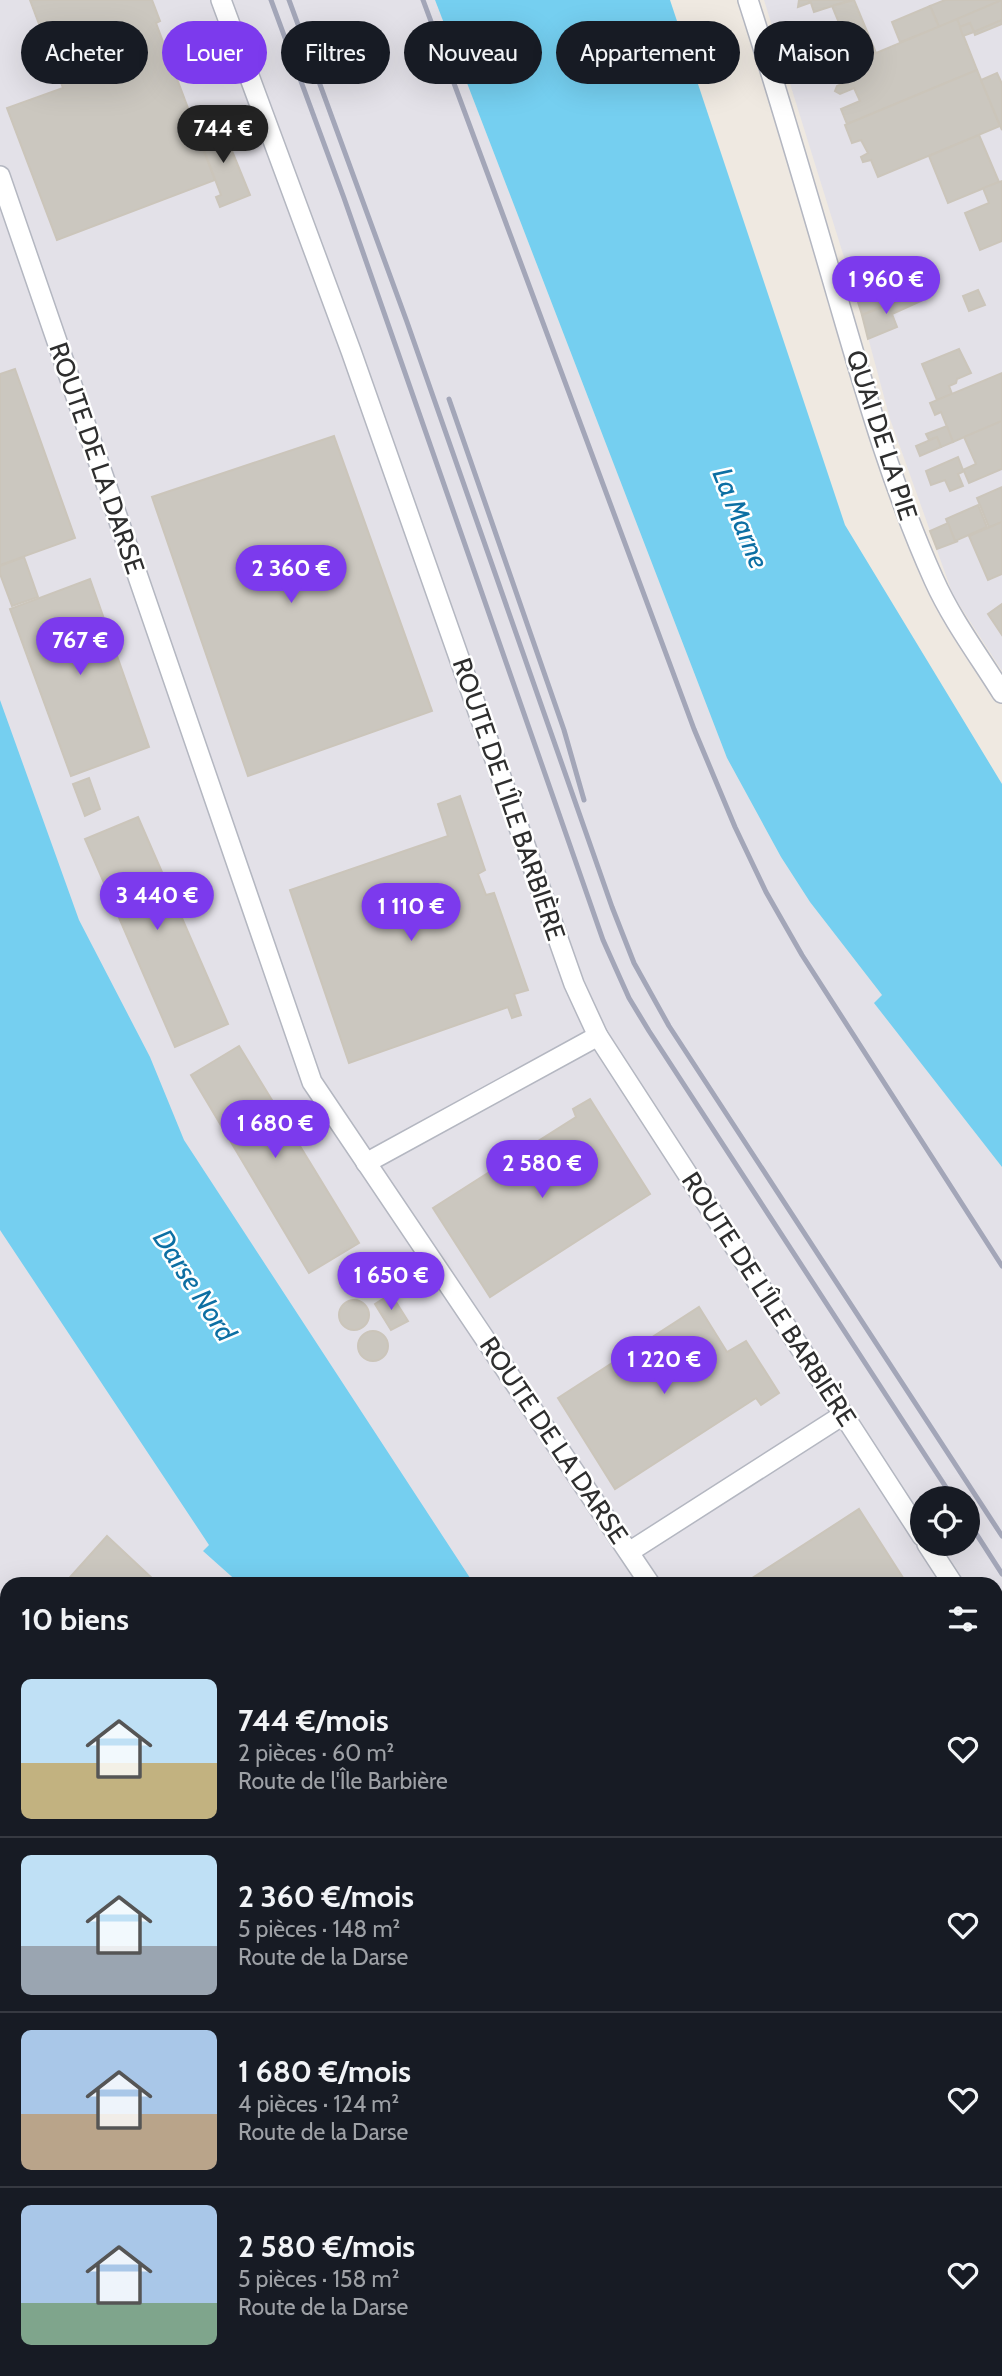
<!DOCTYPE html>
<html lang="fr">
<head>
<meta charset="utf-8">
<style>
  body { margin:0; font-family:Cabin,sans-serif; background:#20242c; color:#f1f3f6; height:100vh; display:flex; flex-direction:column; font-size:26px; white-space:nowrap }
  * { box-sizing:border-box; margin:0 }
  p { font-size:23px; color:#9ea1a6 }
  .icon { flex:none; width:38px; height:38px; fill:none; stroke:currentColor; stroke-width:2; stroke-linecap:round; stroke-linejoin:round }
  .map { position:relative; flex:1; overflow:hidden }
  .panel { position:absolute; left:0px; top:1577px; width:1003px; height:800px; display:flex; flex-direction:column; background:#171b24; border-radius:21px 21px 0 0; box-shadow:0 7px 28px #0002 }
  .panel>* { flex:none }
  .guide { position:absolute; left:21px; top:21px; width:961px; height:63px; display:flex; gap:14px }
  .controls { position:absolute; left:910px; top:1486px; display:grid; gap:14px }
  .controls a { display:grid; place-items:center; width:70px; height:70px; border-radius:50%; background:#171b24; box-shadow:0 7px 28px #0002; font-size:35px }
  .price { position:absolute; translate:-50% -60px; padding:0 16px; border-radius:24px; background:#7c3aed; color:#fff; font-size:23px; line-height:46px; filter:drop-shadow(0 2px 4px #0008) }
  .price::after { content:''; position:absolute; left:50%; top:42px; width:21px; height:16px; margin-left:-10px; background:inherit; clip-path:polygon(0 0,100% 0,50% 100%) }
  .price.selected { background:#222; color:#fff }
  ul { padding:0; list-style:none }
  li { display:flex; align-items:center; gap:21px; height:175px; padding:0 21px }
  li+li { border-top:2px solid #363941 }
  li span { display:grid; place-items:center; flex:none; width:196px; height:140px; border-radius:10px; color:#555 }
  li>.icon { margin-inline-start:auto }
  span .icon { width:84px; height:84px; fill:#fffc; stroke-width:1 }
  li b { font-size:30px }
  h2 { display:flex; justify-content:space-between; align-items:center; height:84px; padding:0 21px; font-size:30px }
  .chip { padding:0 24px; border-radius:32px; background:#171b24; box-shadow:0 7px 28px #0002; font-size:24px; line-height:63px }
  .chip.selected { background:#7c3aed; color:#fff }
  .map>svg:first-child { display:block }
  .industrial { fill:#e3e1e8; fill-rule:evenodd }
  .water { fill:#75cff0 }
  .building { fill:#cbc7bf; stroke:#cbc5ba; stroke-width:2 }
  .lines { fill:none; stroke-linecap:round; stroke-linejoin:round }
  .minor-casing { stroke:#b4b7c1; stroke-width:22 }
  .minor { stroke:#fff; stroke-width:19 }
  .rail { stroke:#a3a6b8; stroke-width:5 }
  .labels { text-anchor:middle; stroke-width:5; stroke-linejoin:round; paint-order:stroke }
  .street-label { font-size:26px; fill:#2e2e2e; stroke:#fff }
  .water-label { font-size:28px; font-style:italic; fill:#0d6fa3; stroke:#fff }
</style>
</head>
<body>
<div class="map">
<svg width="1002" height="2376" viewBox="0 0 1002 2376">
  <rect width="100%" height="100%" fill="#efe9e1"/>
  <g class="industrial">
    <path d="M0,0h435l292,758 54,99 29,45 72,93 -7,8 127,164v1209h-1002zM922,1498h46v46h-46zM7,1584h989v786h-989z"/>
    <path d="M764,0h238v671l-49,-76 -63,-176 -28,-104z"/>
  </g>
  <g class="water">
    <path d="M435,0h235l175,525 157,259v383l-128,-164 8,-8 -72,-93 -29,-45 -54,-99z"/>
    <path d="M0,700l79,220 71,137 34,83 290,444h-234l-37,-33 6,-6 -209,-315z"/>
    <path d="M749,2370h239l4,6h-239z"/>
  </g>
  <g class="building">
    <path d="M30,0h122l8,21 -4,2 59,157 -158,60 -50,-132 56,-20z"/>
    <path d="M799,0h10v3l-11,4z"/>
    <path d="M810,0h41l-37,12z"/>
    <path d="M854,0l22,53 -21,9 -23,-56z"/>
    <path d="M945,0h57l-63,27 -9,-21z"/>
    <path d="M1002,0v20l-28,12 -4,-9 -10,4 -3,-8z"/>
    <path d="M930,6l9,21 -39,15 -8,-20z"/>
    <path d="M957,19l20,51 -130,54 -6,-15 19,-8 -6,-13 -14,6 -5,-3 2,-5 14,-6 -6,-14z"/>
    <path d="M1002,20v4l-27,11 -1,-3z"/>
    <path d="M970,23l4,9 -11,4 -3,-9z"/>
    <path d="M977,70l23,56 -122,51 -7,-17 -8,2 -2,-5 7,-4 -7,-13 -9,3 -7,-18z"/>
    <path d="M997,73l5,11v46l-21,-50z"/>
    <path d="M221,124l29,71 -30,12 -4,-10 5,-2 -24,-63z"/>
    <path d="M979,135l20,47 -51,21 -19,-47z"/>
    <path d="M1002,181v60l-22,9 -15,-37 24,-10 -6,-15z"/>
    <path d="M893,278l3,8 18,-8 5,13 -57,24 -4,-13 21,-9 -3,-8z"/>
    <path d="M978,290l7,15 -16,6 -6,-15z"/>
    <path d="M918,293l3,8 -29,13 5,13 -29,12 -6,-24z"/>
    <path d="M959,349l12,24 -14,6 -1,4 -7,3 3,8 -15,6 -15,-36z"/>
    <path d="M15,369l60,169 -75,27v-191z"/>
    <path d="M1002,373v48l-49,21 -12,-30 -6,3 -5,-12z"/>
    <path d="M1002,421v48l-33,14 -5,-12 -6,3 5,12 -13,5 -5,-11 -14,5 -5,-14 32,-14 5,13 13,-6 -12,-27z"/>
    <path d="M947,426l6,16 -12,5 -4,-10 -8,3 -3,-6z"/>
    <path d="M334,436l98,275 -184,65 -96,-279z"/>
    <path d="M937,437l4,10 -21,9 -4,-10z"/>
    <path d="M1002,487v35l-13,5 -12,-29z"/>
    <path d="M978,505l9,22 -32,14 -9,-22z"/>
    <path d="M1002,522v52l-14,6 -19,-44z"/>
    <path d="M948,523l7,18h3l-21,8 -7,-18z"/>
    <path d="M24,557l14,40 -26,9 -12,-32v-8z"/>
    <path d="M90,579l59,168 -78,29 -61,-167z"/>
    <path d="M1002,604v31l-14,-21z"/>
    <path d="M89,778l11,31 -15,7 -12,-32z"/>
    <path d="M460,796l25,74 -7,4 8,21 8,-2 34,97 -14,4 7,21 -9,3 -4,-11 -159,56 -59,-173 158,-54 -10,-32z"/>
    <path d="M138,817l90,207 -53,23 -90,-208z"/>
    <path d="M239,1046l120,197 -50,30 -118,-198z"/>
    <path d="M590,1099l60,95 -160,103 -57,-89 143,-91 -3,-8z"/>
    <path d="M391,1294l17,27 -17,9 -16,-26z"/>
    <circle cx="354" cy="1315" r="15"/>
    <path d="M699,1307l28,45 19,-11 33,52 -18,12 -5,-7 -141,91 -57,-91z"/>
    <circle cx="373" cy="1346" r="15"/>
    <path d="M859,1509l48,75h-164z"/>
    <path d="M107,1536l48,45 -3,3h-88z"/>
    <path d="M7,1647v100l-7,8v-100z"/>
    <path d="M997,1741l5,8v123l-6,4z"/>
    <path d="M7,1794v142l-7,-7v-127z"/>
    <path d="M1002,2012v62l-6,-9v-49z"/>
    <path d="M214,2370h66l4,6h-76l-2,-2z"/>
    <path d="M325,2370h123l-10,6h-108z"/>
    <path d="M647,2370h89l4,6h-103z"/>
  </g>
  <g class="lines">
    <defs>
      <g id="minor">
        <path d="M221,0l130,351 223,633 24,52 324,500"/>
        <path d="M748,0c32,99 61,199 90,299 28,96 55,190 96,281 18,40 45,76 68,113"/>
        <path d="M0,176l312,906 338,502"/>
        <path d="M366,1163l232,-127"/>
        <path d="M927,1544l26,40"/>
        <path d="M629,1552l214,-137"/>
        <path d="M996,1651l6,10"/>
        <path d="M996,1956l6,-4"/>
        <path d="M0,2088l7,15"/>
        <path d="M996,2114l6,9"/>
        <path d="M136,2370l2,6"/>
      </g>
    </defs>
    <use href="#minor" class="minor-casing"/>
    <use href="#minor" class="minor"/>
    <g class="rail">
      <path d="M271,0l73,198 259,742 26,58 20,33 304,467"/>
      <path d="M289,0l118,322 205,585 22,56 35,63 333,510"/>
      <path d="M423,0l271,729 41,98 31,65 36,63 200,311"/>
      <path d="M449,399l115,331 20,70"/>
      <path d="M968,1521l34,53"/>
      <path d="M2,2160l5,11"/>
      <path d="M0,2246l7,8"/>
      <path d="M96,2370l4,6"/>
    </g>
  </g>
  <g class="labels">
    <g class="street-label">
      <text transform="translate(882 435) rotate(72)" y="9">QUAI DE LA PIE</text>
      <text transform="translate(97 458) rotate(71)" y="9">ROUTE DE LA DARSE</text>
      <text transform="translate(509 799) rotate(71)" y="9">ROUTE DE L'ÎLE BARBIÈRE</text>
      <text transform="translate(769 1299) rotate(57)" y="9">ROUTE DE L'ÎLE BARBIÈRE</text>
      <text transform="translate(554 1440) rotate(56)" y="9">ROUTE DE LA DARSE</text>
    </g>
    <g class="water-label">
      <text transform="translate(741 518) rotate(68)" y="10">La Marne</text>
      <text transform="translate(195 1285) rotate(57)" y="10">Darse Nord</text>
    </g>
  </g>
</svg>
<div class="controls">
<a><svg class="icon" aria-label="locate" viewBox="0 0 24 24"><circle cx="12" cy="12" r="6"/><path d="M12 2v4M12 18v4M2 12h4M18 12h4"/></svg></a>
</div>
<b class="price selected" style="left:223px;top:165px">744 €</b>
<b class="price" style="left:886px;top:316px">1 960 €</b>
<b class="price" style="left:291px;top:605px">2 360 €</b>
<b class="price" style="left:80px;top:677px">767 €</b>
<b class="price" style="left:157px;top:932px">3 440 €</b>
<b class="price" style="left:411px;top:943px">1 110 €</b>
<b class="price" style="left:275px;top:1160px">1 680 €</b>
<b class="price" style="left:542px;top:1200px">2 580 €</b>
<b class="price" style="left:391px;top:1312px">1 650 €</b>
<b class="price" style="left:664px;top:1396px">1 220 €</b>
<div class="guide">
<a class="chip">Acheter</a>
<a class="chip selected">Louer</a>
<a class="chip">Filtres</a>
<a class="chip">Nouveau</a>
<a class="chip">Appartement</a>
<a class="chip">Maison</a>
</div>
<section class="panel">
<h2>10 biens<svg class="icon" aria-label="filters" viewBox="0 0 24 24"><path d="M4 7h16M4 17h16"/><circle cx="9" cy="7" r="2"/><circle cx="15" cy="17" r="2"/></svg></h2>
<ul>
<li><span style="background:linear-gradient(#bfe0f5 60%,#c2b280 0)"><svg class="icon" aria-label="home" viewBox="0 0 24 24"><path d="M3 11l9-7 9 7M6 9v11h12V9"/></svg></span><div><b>744 €/mois</b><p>2 pièces · 60 m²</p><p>Route de l'Île Barbière</p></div><svg class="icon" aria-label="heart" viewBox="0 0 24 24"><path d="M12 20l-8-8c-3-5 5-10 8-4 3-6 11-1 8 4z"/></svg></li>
<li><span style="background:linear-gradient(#bfe0f5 65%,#9aa5b1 0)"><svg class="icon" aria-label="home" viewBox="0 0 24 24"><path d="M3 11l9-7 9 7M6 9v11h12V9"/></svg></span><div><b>2 360 €/mois</b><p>5 pièces · 148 m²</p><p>Route de la Darse</p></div><svg class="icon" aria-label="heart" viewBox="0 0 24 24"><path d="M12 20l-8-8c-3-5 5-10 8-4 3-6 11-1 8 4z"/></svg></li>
<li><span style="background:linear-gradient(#a9c7e8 60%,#b9a48a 0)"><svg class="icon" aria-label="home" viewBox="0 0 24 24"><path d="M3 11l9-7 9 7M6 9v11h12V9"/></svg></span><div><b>1 680 €/mois</b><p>4 pièces · 124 m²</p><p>Route de la Darse</p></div><svg class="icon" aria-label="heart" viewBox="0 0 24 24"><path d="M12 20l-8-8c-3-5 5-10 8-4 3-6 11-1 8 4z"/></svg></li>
<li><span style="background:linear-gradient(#a9c7e8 70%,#7fa58c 0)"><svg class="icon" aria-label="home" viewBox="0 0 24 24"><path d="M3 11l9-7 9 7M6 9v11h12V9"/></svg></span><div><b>2 580 €/mois</b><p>5 pièces · 158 m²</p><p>Route de la Darse</p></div><svg class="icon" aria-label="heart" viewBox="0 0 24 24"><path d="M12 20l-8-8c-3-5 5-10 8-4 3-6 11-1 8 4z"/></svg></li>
</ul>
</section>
</div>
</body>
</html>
